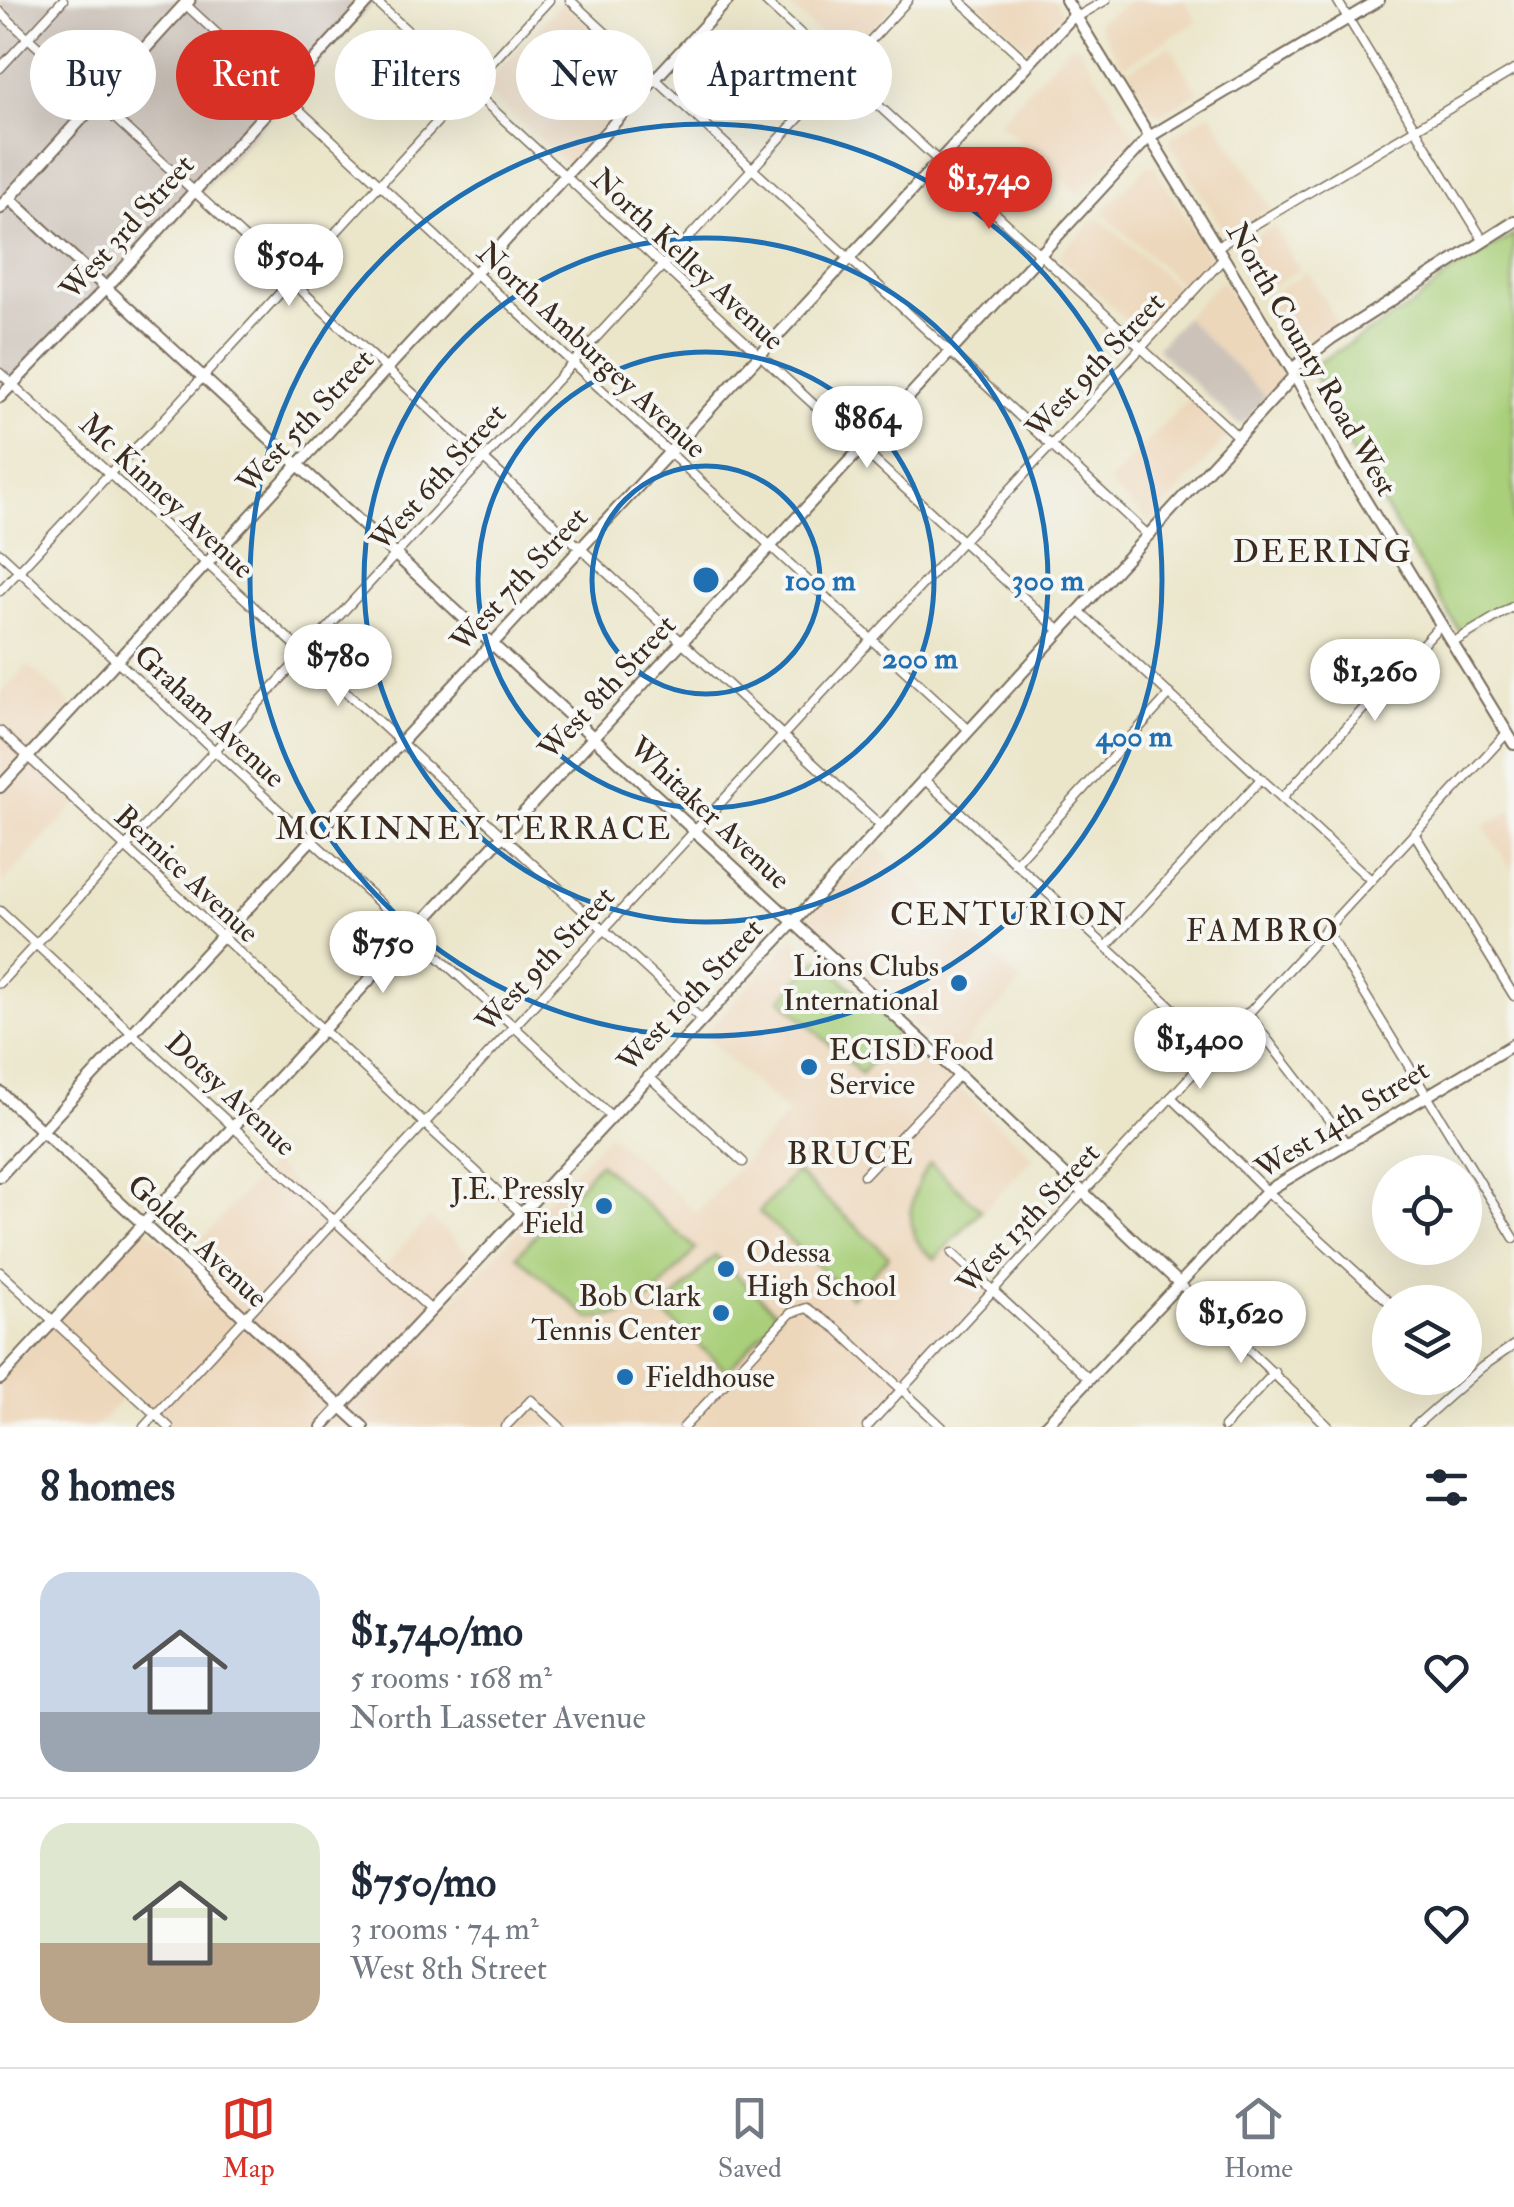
<!DOCTYPE html>
<html lang="en">
<head>
<meta charset="utf-8">
<style>
  body { margin:0; font-family:"IM FELL Double Pica",serif; background:#f2f2f3; color:#1f2937; height:100vh; display:flex; flex-direction:column; font-size:38px; white-space:nowrap }
  * { box-sizing:border-box; margin:0 }
  p { font-size:32px; color:#747a83 }
  .icon { flex:none; width:55px; height:55px; fill:none; stroke:currentColor; stroke-width:2; stroke-linecap:round; stroke-linejoin:round }
  .map { position:relative; height:1427px; overflow:hidden }
  .sheet { display:flex; flex-direction:column; background:#fff; flex:1 }
  .sheet>* { flex:none }
  .top-card { position:absolute; left:30px; top:30px; width:1000px; height:90px; display:flex; gap:20px }
  .tools { position:absolute; left:1372px; top:1155px; display:grid; gap:20px }
  .tools a { display:grid; place-items:center; width:110px; height:110px; border-radius:50%; background:#fff; box-shadow:0 10px 40px #0002; font-size:50px }
  .price { position:absolute; translate:-50% -85px; padding:0 22px; border-radius:35px; background:#fff; color:#222; font-size:32px; line-height:65px; filter:drop-shadow(0 2px 5px #0008) }
  .price::after { content:''; position:absolute; left:50%; top:60px; width:30px; height:22px; margin-left:-15px; background:inherit; clip-path:polygon(0 0,100% 0,50% 100%) }
  .price.active { background:#d93025; color:#fff }
  ul { padding:0; list-style:none }
  li { display:flex; align-items:center; gap:30px; height:250px; padding:0 40px }
  li+li { border-top:2px solid #e0e1e3 }
  li span { display:grid; place-items:center; flex:none; width:280px; height:200px; border-radius:30px; color:#555 }
  li>.icon { margin-inline-start:auto }
  span .icon { width:120px; height:120px; fill:#fffc; stroke-width:1 }
  li b { font-size:42px }
  h2 { display:flex; justify-content:space-between; align-items:center; height:120px; padding:0 40px; font-size:42px }
  .chip { padding:0 35px; border-radius:45px; background:#fff; box-shadow:0 10px 40px #0002; font-size:35px; line-height:90px }
  .chip.active { background:#d93025; color:#fff }
  .tabs { display:flex; justify-content:space-around; align-items:center; height:140px; border-top:2px solid #e0e1e3; background:#fff; font-size:28px; color:#747a83 }
  .tabs a { display:grid; justify-items:center; gap:5px }
  .tabs .active { color:#d93025 }
  .map>svg:first-child { display:block }
  .built { fill:#edd7bb }
  .industrial { fill:#ccc2b9 }
  .green { fill:#a9cf7a; stroke:#727c4c; stroke-width:2.5 }
  .lines { fill:none; stroke-linecap:round; stroke-linejoin:round }
  .street-casing { stroke:#796c5a; stroke-width:11 }
  .secondary-casing { stroke:#796c5a; stroke-width:14 }
  .primary-casing { stroke:#796c5a; stroke-width:15 }
  .street { stroke:#fff; stroke-width:8 }
  .secondary { stroke:#fff; stroke-width:10 }
  .primary { stroke:#fff; stroke-width:11 }
  .ring { fill:none; stroke:#1f6fb2; stroke-width:5 }
  .poi-dot { fill:#1f6fb2; stroke:#f6f6f2; stroke-width:4 }
  .labels { text-anchor:middle; stroke-width:8; stroke-linejoin:round; paint-order:stroke }
  .street-label { font-size:30px; fill:#3b2a1e; stroke:#f6f6f2 }
  .poi-label { font-size:30px; fill:#3b2a1e; stroke:#f6f6f2; text-anchor:end }
  .neighbourhood-label { font-size:32px; letter-spacing:2.5px; fill:#3b2a1e; stroke:#f6f6f2 }
  .centre { fill:#1f6fb2; stroke:#f6f6f2; stroke-width:5 }
  .ring-label { font-size:30px; text-anchor:middle; font-weight:bold; fill:#1f6fb2; stroke:#f6f6f2; stroke-width:8; stroke-linejoin:round; paint-order:stroke }
</style>
</head>
<body>
<div class="map">
<svg width="1514" height="1427" viewBox="0 0 1514 1427">
  <rect width="100%" height="100%" fill="#f6f6f2"/>
  <filter id="ink" filterUnits="userSpaceOnUse"><feTurbulence type="fractalNoise" baseFrequency=".01" numOctaves="2"/><feDisplacementMap in="SourceGraphic" scale="20" xChannelSelector="R" yChannelSelector="G"/><feConvolveMatrix kernelMatrix="1 2 1 2 8 2 1 2 1" color-interpolation-filters="sRGB"/></filter>
  <filter id="wash" filterUnits="userSpaceOnUse"><feTurbulence type="fractalNoise" baseFrequency=".0048" numOctaves="4" result="noise"/><feDisplacementMap in="SourceGraphic" scale="40" xChannelSelector="R" yChannelSelector="G"/><feGaussianBlur stdDeviation="2.25" result="paint"/><feColorMatrix in="noise" values="0 0 0 0 0 0 0 0 0 0 0 0 0 0 0 0 0 1.4 0 .05"/><feComposite in="paint" operator="in"/></filter>
  <g filter="url(#wash)">
    <rect width="100%" height="100%" fill="#ebe6ca"/>
    <g class="built">
      <path d="M783,0h117l-54,58z"/>
      <path d="M976,0h78l8,13 -30,34h-6z"/>
      <path d="M1134,0h50l13,22 -74,44 -26,-44z"/>
      <path d="M562,2l86,78 -79,86 -86,-79z"/>
      <path d="M1071,44l7,2 56,88 -1,5 -54,55 -81,-72z"/>
      <path d="M1170,46l28,46 -37,22 -8,-2 -26,-41z"/>
      <path d="M1211,113l60,95 -42,24 -5,-1 -54,-88 1,-6z"/>
      <path d="M1148,165l7,2 56,93 1,4 -25,26 -85,-78z"/>
      <path d="M1098,217l85,75 -37,42h-5l-81,-76v-4z"/>
      <path d="M1274,226l25,44 -38,23 -24,-40 2,-6z"/>
      <path d="M1308,272l29,51 -29,25h-7l-36,-51z"/>
      <path d="M1220,281l4,2 58,90 -1,8 -15,16 -81,-80z"/>
      <path d="M1190,397l39,38 -79,88 -42,-40z"/>
      <path d="M28,665l46,42 -46,50 49,46 -77,83v-191z"/>
      <path d="M1514,809v61l-2,1 -28,-45z"/>
      <path d="M877,846l145,136 -71,77 -147,-138z"/>
      <path d="M794,937l240,220 -85,90 43,43 -125,137h-699l-38,-36 -34,36h-96v-50l142,-154 41,37 88,-97 113,104 46,-50 47,44 -46,50 6,5 172,-182 88,79 91,-99 -85,-79z"/>
    </g>
    <g class="industrial">
      <path d="M0,0h376l-273,301 -103,96z"/>
      <path d="M1185,317l81,80 -23,27h-5l-80,-74v-4z"/>
    </g>
    <g class="green">
      <path d="M1514,235v365l-54,32 -108,-179 -41,-86 102,-62 37,-32z"/>
      <path d="M819,958l80,74 -38,42 -80,-75z"/>
      <path d="M599,1163l97,86 -45,49 -28,17 -33,4 -73,-63z"/>
      <path d="M930,1163l51,47 -46,49c-36,-23 -26,-67 -5,-96z"/>
      <path d="M796,1172l93,84 -38,41 -92,-85z"/>
      <path d="M715,1255l64,60 -52,56 -65,-59z"/>
    </g>
  </g>
  <g filter="url(#ink)">
    <g class="lines">
      <defs>
        <g id="street">
          <path d="M374,0l686,631"/>
          <path d="M570,0l579,536"/>
          <path d="M764,0l474,437"/>
          <path d="M959,0l70,64"/>
          <path d="M1337,0l146,240"/>
          <path d="M185,4l783,725"/>
          <path d="M0,12l880,813"/>
          <path d="M1077,17l29,-17"/>
          <path d="M0,68l63,-68"/>
          <path d="M1217,247l297,-177"/>
          <path d="M0,373l701,646"/>
          <path d="M0,553l611,563"/>
          <path d="M0,591l110,-118 47,-46 392,-427"/>
          <path d="M1078,610l293,270"/>
          <path d="M1452,643l62,-37"/>
          <path d="M0,731l521,482"/>
          <path d="M923,778l292,269"/>
          <path d="M1282,798l159,-174"/>
          <path d="M1414,833l100,163"/>
          <path d="M1015,864l155,-170"/>
          <path d="M0,911l431,399"/>
          <path d="M1325,929l189,309"/>
          <path d="M1106,947l155,-168"/>
          <path d="M0,983l908,-983"/>
          <path d="M1247,1013l99,129"/>
          <path d="M648,1076l95,86"/>
          <path d="M1171,1097l96,94 123,112"/>
          <path d="M864,1175l95,-100"/>
          <path d="M952,1253l137,126"/>
          <path d="M0,1272l169,155"/>
          <path d="M1178,1282l151,145"/>
          <path d="M144,1427l1080,-1169"/>
          <path d="M505,1427l26,-27 29,27"/>
          <path d="M684,1427l107,-114 16,-5 30,21 105,98"/>
          <path d="M867,1427l640,-694"/>
          <path d="M1224,1427l51,-55"/>
          <path d="M1414,1427l68,-60 32,-22"/>
        </g>
        <g id="secondary">
          <path d="M1066,0l229,375 47,87 172,282"/>
          <path d="M9,198l950,877 219,207"/>
          <path d="M1292,369l40,-31 182,-116"/>
          <path d="M0,397l106,-109 263,-288"/>
          <path d="M0,787l728,-787"/>
          <path d="M0,1092l363,335"/>
          <path d="M0,1176l1075,-1162"/>
          <path d="M0,1379l1149,-1242 230,-137"/>
          <path d="M322,1427l457,-489 516,-563"/>
          <path d="M1044,1427l223,-236 247,-147"/>
        </g>
        <path id="primary" d="M0,208l189,-208"/>
      </defs>
      <use href="#street" class="street-casing"/>
      <use href="#secondary" class="secondary-casing"/>
      <use href="#primary" class="primary-casing"/>
      <use href="#street" class="street"/>
      <use href="#secondary" class="secondary"/>
      <use href="#primary" class="primary"/>
    </g>
  </g>
  <g class="ring">
    <circle cx="706" cy="580" r="114"/>
    <circle cx="706" cy="580" r="228"/>
    <circle cx="706" cy="580" r="342"/>
    <circle cx="706" cy="580" r="456"/>
  </g>
  <g class="poi-dot">
    <circle cx="959" cy="983" r="10"/>
    <circle cx="809" cy="1067" r="10"/>
    <circle cx="604" cy="1206" r="10"/>
    <circle cx="726" cy="1269" r="10"/>
    <circle cx="721" cy="1313" r="10"/>
    <circle cx="625" cy="1377" r="10"/>
  </g>
  <g class="labels">
    <g class="street-label">
      <text transform="translate(127 227) rotate(-48)" y="10">West 3rd Street</text>
      <text transform="translate(688 259) rotate(43)" y="10">North Kelley Avenue</text>
      <text transform="translate(592 350) rotate(43)" y="10">North Amburgey Avenue</text>
      <text transform="translate(1312 359) rotate(60)" y="10">North County Road West</text>
      <text transform="translate(1095 365) rotate(-47)" y="10">West 9th Street</text>
      <text transform="translate(305 421) rotate(-47)" y="10">West 5th Street</text>
      <text transform="translate(438 477) rotate(-48)" y="10">West 6th Street</text>
      <text transform="translate(167 496) rotate(43)" y="10">Mc Kinney Avenue</text>
      <text transform="translate(519 579) rotate(-47)" y="10">West 7th Street</text>
      <text transform="translate(607 687) rotate(-47)" y="10">West 8th Street</text>
      <text transform="translate(210 716) rotate(43)" y="10">Graham Avenue</text>
      <text transform="translate(710 813) rotate(43)" y="10">Whitaker Avenue</text>
      <text transform="translate(187 874) rotate(43)" y="10">Bernice Avenue</text>
      <text transform="translate(545 959) rotate(-47)" y="10">West 9th Street</text>
      <text transform="translate(690 995) rotate(-47)" y="10">West 10th Street</text>
      <text transform="translate(231 1094) rotate(43)" y="10">Dotsy Avenue</text>
      <text transform="translate(1342 1119) rotate(-32)" y="10">West 14th Street</text>
      <text transform="translate(1028 1218) rotate(-47)" y="10">West 13th Street</text>
      <text transform="translate(198 1241) rotate(43)" y="10">Golder Avenue</text>
    </g>
    <g class="poi-label">
      <text x="939" y="976">Lions Clubs<tspan x="939" dy="34">International</tspan></text>
      <text x="829" y="1060" text-anchor="start">ECISD Food<tspan x="829" dy="34">Service</tspan></text>
      <text x="584" y="1199">J.E. Pressly<tspan x="584" dy="34">Field</tspan></text>
      <text x="746" y="1262" text-anchor="start">Odessa<tspan x="746" dy="34">High School</tspan></text>
      <text x="701" y="1306">Bob Clark<tspan x="701" dy="34">Tennis Center</tspan></text>
      <text x="645" y="1387" text-anchor="start">Fieldhouse</text>
    </g>
    <g class="neighbourhood-label">
      <text x="1323" y="562">DEERING</text>
      <text x="474" y="839">MCKINNEY TERRACE</text>
      <text x="1009" y="925">CENTURION</text>
      <text x="1263" y="941">FAMBRO</text>
      <text x="851" y="1164">BRUCE</text>
    </g>
  </g>
  <circle cx="706" cy="580" r="15" class="centre"/>
  <g class="ring-label">
    <text x="820" y="590">100 m</text>
    <text x="1048" y="590">300 m</text>
    <text x="920" y="668">200 m</text>
    <text x="1134" y="746">400 m</text>
  </g>
</svg>
<div class="tools">
<a><svg class="icon" aria-label="locate" viewBox="0 0 24 24"><circle cx="12" cy="12" r="6"/><path d="M12 2v4M12 18v4M2 12h4M18 12h4"/></svg></a>
<a><svg class="icon" aria-label="layers" viewBox="0 0 24 24"><path d="M12 4l9 5-9 5-9-5zM3 14l9 5 9-5"/></svg></a>
</div>
<b class="price active" style="left:989px;top:232px">$1,740</b>
<b class="price" style="left:289px;top:309px">$504</b>
<b class="price" style="left:867px;top:471px">$864</b>
<b class="price" style="left:338px;top:709px">$780</b>
<b class="price" style="left:1375px;top:724px">$1,260</b>
<b class="price" style="left:383px;top:996px">$750</b>
<b class="price" style="left:1200px;top:1092px">$1,400</b>
<b class="price" style="left:1241px;top:1366px">$1,620</b>
<div class="top-card">
<a class="chip">Buy</a>
<a class="chip active">Rent</a>
<a class="chip">Filters</a>
<a class="chip">New</a>
<a class="chip">Apartment</a>
</div>
</div>
<section class="sheet">
<h2>8 homes<svg class="icon" aria-label="filters" viewBox="0 0 24 24"><path d="M4 7h16M4 17h16"/><circle cx="9" cy="7" r="2"/><circle cx="15" cy="17" r="2"/></svg></h2>
<ul>
<li><span style="background:linear-gradient(#c9d6e8 70%,#9aa5b1 0)"><svg class="icon" aria-label="home" viewBox="0 0 24 24"><path d="M3 11l9-7 9 7M6 9v11h12V9"/></svg></span><div><b>$1,740/mo</b><p>5 rooms · 168 m²</p><p>North Lasseter Avenue</p></div><svg class="icon" aria-label="heart" viewBox="0 0 24 24"><path d="M12 20l-8-8c-3-5 5-10 8-4 3-6 11-1 8 4z"/></svg></li>
<li><span style="background:linear-gradient(#dfe7d0 60%,#b9a48a 0)"><svg class="icon" aria-label="home" viewBox="0 0 24 24"><path d="M3 11l9-7 9 7M6 9v11h12V9"/></svg></span><div><b>$750/mo</b><p>3 rooms · 74 m²</p><p>West 8th Street</p></div><svg class="icon" aria-label="heart" viewBox="0 0 24 24"><path d="M12 20l-8-8c-3-5 5-10 8-4 3-6 11-1 8 4z"/></svg></li>
</ul>
</section>
<nav class="tabs">
<a class="active"><svg class="icon" aria-label="map" viewBox="0 0 24 24"><path d="M3 6l6-2 6 2 6-2v14l-6 2-6-2-6 2zM9 4v14M15 6v14"/></svg>Map</a>
<a><svg class="icon" aria-label="saved" viewBox="0 0 24 24"><path d="M7 4h10v16l-5-4-5 4z"/></svg>Saved</a>
<a><svg class="icon" aria-label="home" viewBox="0 0 24 24"><path d="M3 11l9-7 9 7M6 9v11h12V9"/></svg>Home</a>
</nav>
</body>
</html>
